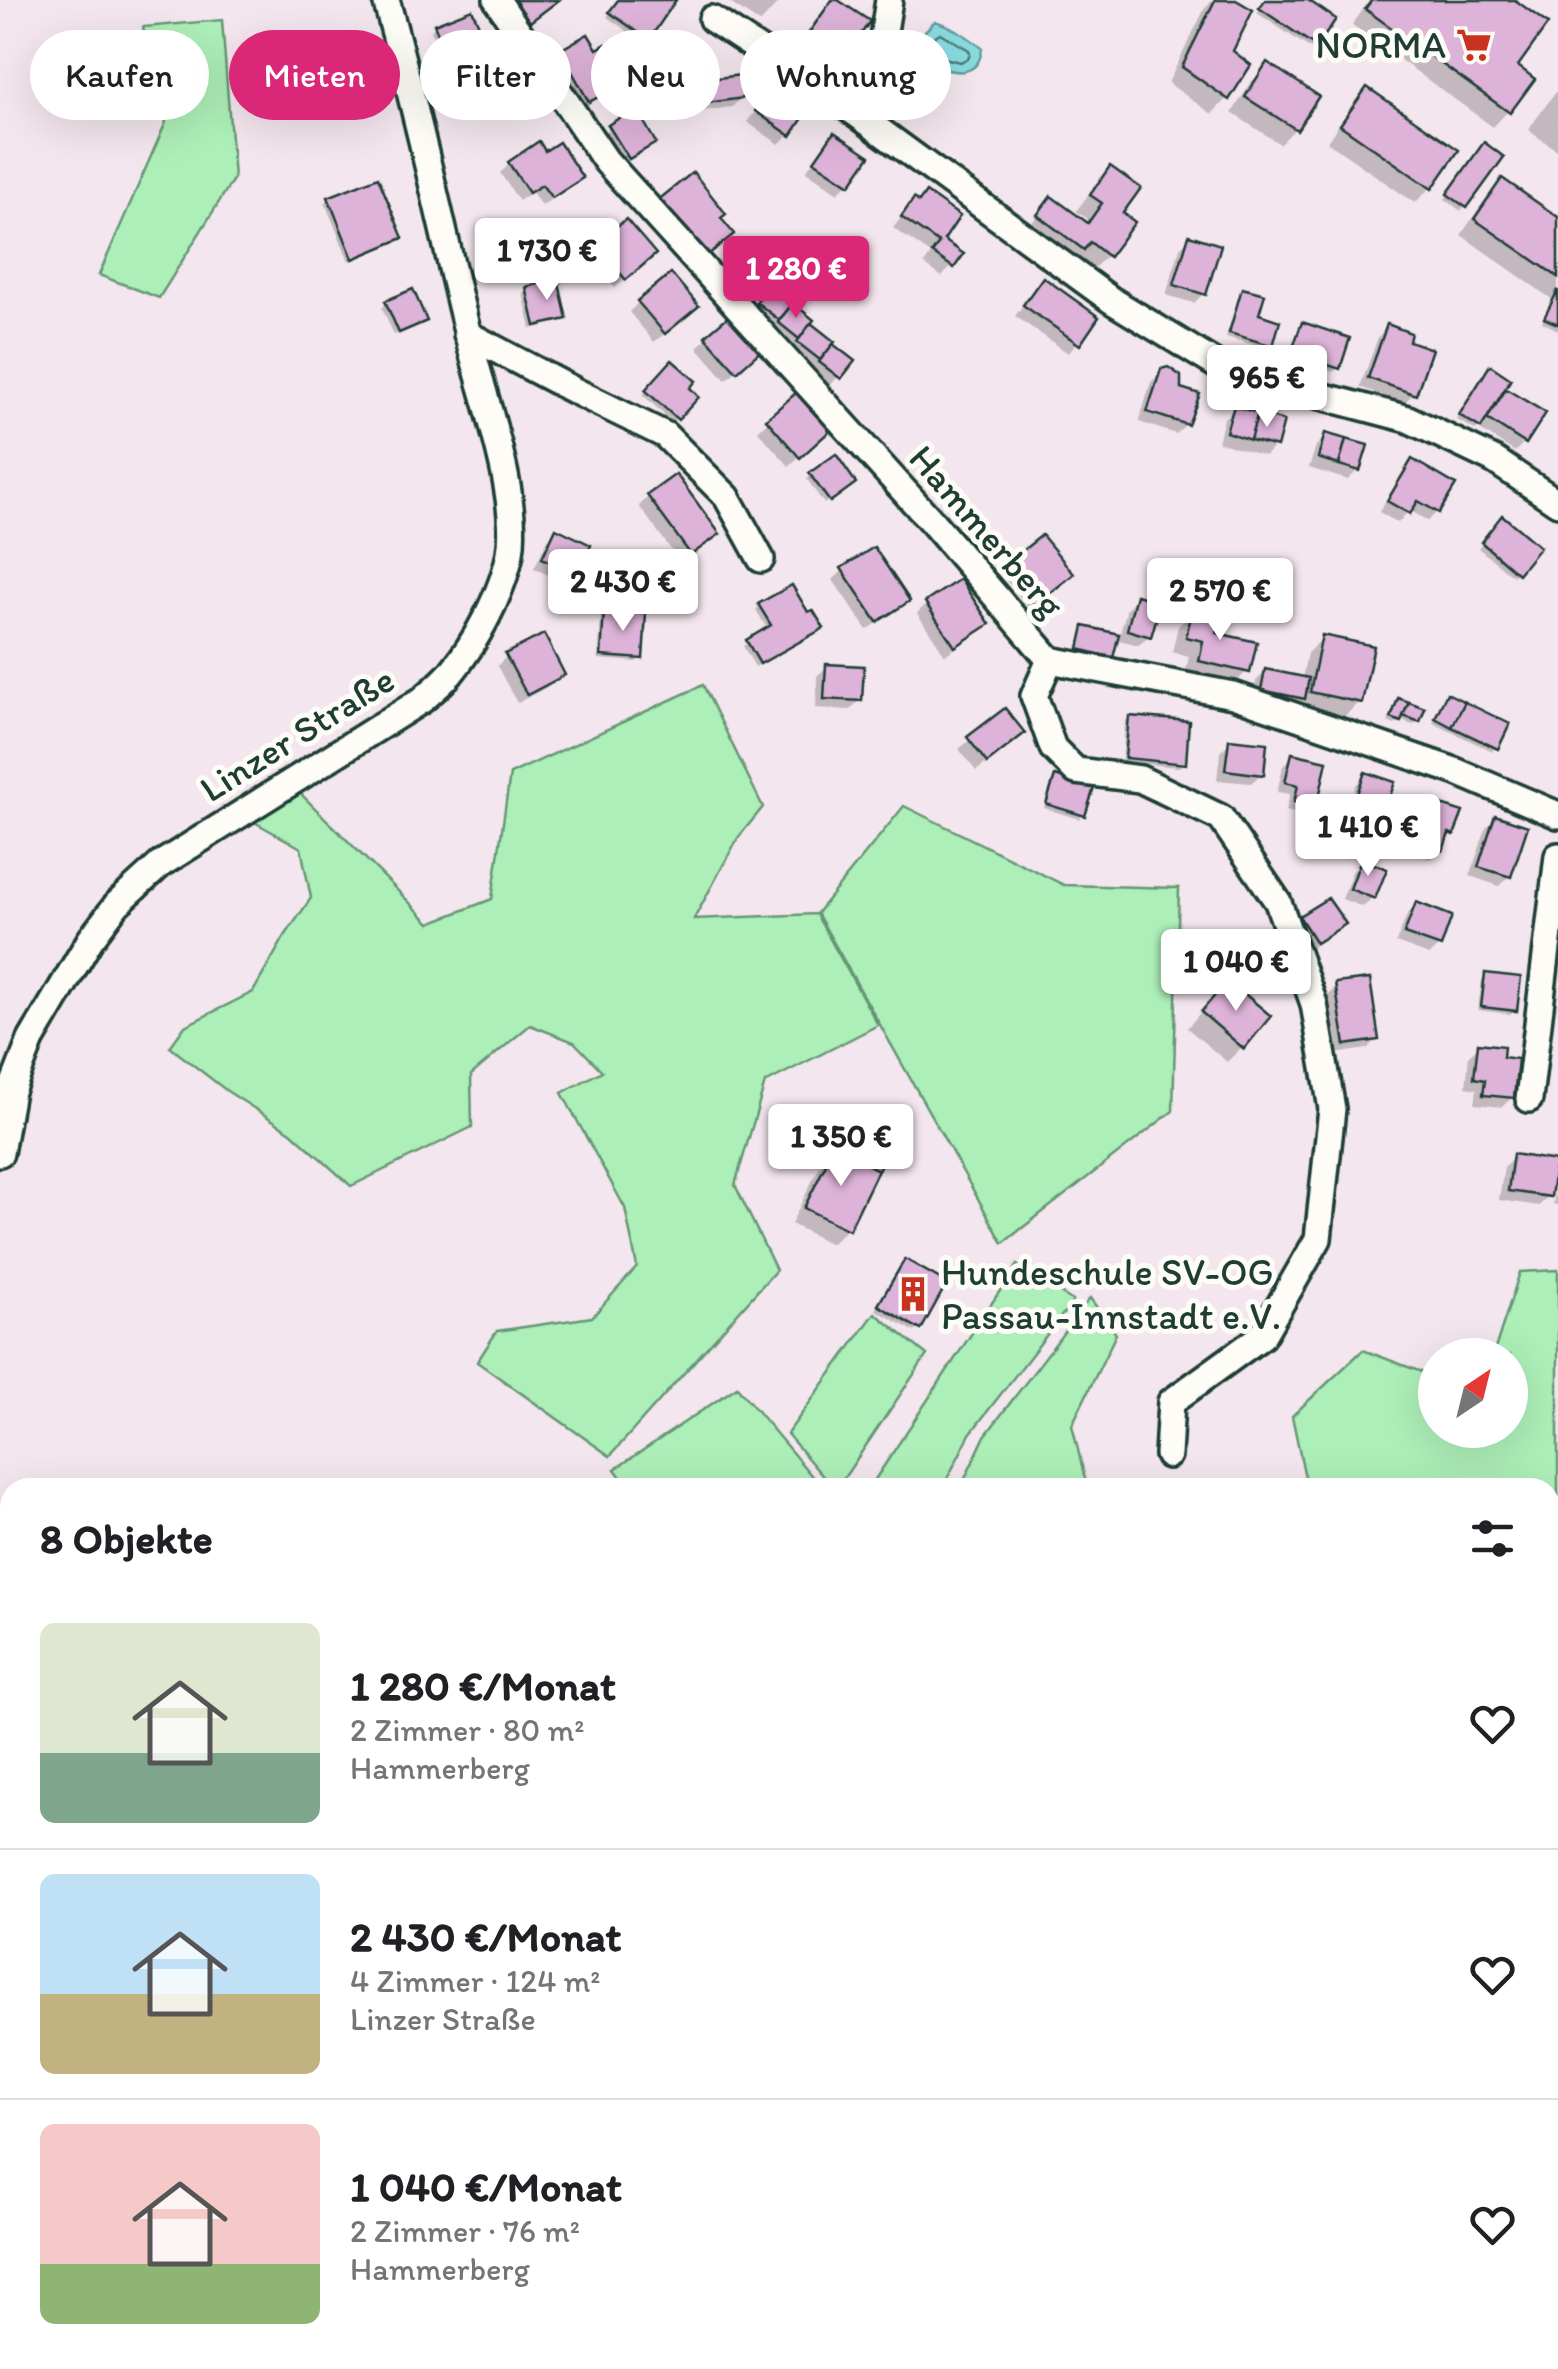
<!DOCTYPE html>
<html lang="de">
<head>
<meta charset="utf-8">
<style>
  body { margin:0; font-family:Itim,sans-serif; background:#f6f6f6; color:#202124; height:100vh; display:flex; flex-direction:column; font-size:38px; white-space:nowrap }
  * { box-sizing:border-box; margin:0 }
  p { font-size:32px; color:#757577 }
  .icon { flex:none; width:55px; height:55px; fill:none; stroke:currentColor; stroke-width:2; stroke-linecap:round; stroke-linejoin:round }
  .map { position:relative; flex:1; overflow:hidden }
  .panel { position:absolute; left:0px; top:1478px; width:1560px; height:892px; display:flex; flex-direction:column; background:#fff; border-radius:30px 30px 0 0; box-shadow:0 10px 40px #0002 }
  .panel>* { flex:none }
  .top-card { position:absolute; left:30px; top:30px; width:1000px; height:90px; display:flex; gap:20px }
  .needle { width:65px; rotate:35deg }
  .controls { position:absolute; left:1418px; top:1338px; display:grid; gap:20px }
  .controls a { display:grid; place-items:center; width:110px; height:110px; border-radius:50%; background:#fff; box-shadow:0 10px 40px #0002; font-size:50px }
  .price { position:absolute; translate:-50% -85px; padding:0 22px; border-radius:10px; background:#fff; color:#222; font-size:32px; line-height:65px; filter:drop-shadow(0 2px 5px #0008) }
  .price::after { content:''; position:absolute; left:50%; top:60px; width:30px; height:22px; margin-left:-15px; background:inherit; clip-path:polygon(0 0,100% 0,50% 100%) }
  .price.active { background:#db2777; color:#fff }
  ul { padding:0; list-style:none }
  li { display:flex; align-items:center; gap:30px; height:250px; padding:0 40px }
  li+li { border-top:2px solid #e0e0e0 }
  li span { display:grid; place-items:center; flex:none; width:280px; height:200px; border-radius:15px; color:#555 }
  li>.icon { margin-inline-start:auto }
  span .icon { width:120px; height:120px; fill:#fffc; stroke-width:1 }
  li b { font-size:42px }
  h2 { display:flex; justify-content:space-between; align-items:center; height:120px; padding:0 40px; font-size:42px }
  .tag { padding:0 35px; border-radius:45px; background:#fff; box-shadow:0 10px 40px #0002; font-size:35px; line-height:90px }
  .tag.active { background:#db2777; color:#fff }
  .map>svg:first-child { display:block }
  .green { fill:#adefb8; stroke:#669676; stroke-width:2.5 }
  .water { fill:#89dbe0; stroke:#5f9c9b; stroke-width:2.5 }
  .shadow { fill:#0003 }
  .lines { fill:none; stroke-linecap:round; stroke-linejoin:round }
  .shore { stroke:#497c79; stroke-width:2.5 }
  .building { fill:#deb3d9; stroke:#1f3d34; stroke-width:2.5 }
  .street-casing { stroke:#1f3d34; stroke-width:32 }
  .street { stroke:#fdfcf7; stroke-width:25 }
  .labels { text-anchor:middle; stroke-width:10; stroke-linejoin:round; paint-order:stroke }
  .poi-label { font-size:38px; fill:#1f3d34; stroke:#fdfcf7; text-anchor:end }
  .street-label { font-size:38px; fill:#1f3d34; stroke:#fdfcf7 }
</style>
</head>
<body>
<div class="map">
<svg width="1558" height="2369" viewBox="0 0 1558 2369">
  <rect width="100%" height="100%" fill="#f4e6ee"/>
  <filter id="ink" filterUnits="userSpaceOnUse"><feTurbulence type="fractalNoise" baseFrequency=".01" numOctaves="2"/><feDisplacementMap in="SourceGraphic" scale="20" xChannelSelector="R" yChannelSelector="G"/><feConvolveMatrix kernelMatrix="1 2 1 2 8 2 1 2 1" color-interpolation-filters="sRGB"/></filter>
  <g filter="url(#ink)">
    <g class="green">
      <path d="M222,20l12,158 -75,120 -60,-23 67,-153 -23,-95z"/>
      <path d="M703,685l60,122 -25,31 -44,81 122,-5 62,111 -113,58 -30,102 41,85 -166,186 -133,-94 20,-31 95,-14 45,-50 -12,-59 -63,-115 40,-22 -28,-29 -44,-17 -59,50 1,52 -121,59 -60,-54 -64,-41 -57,-44 15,-21 68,-34 32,-56 26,-38 -10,-50 -52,-29 47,-30 134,134 62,-24 18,-125z"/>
      <path d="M904,806l160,79 115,3 -6,223 -170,132 -186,-330z"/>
      <path d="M1017,1265l56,36 -103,133 -27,53h-73z"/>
      <path d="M1558,1270v482l-8,8v-272l-243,-1 -15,-71 71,-66 72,27v53h75v-75h-17l27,-83z"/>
      <path d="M1090,1298l26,36 -44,91 15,62h-126l24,-51z"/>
      <path d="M875,1313l52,42 -89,132h-6l-45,-53z"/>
      <path d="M737,1387l84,100h-193l-13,-18z"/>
      <path d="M294,2360h106l2,9h-106z"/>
      <path d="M941,2360h319l-8,9h-313z"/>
      <path d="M1305,2360h230l3,9h-224z"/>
    </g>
    <path class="water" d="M935,21c19,6 32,15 47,27 -3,33 -32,24 -54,16l-9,-19 6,-14z"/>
    <g class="shadow">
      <path d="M512,0h46l-38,29z"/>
      <path d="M619,0h54l-30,42 -36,-25z"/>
      <path d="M732,0h49l-21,23 -30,-20z"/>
      <path d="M834,0l1,67 -15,16 -32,-22 31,-46z"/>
      <path d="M1213,0h19l-5,98 -15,16 -44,-31 37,-75z"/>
      <path d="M1266,0h37l12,45 -4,4 -54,-36z"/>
      <path d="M1370,0h141l4,67 -7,44 -15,16 -141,-102z"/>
      <path d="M435,26l60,45 -4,4 -35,15 -25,-59z"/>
      <path d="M562,52l34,1 19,13 -7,7 7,13 -10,9 -27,15 -26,-49z"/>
      <path d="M299,61l56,25 -37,22 -23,-43z"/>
      <path d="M1268,66l27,63 -15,15 -48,-31 20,-32z"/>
      <path d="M693,86l49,11 -10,10 -44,6 -11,-8z"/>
      <path d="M773,88l16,46 -10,10 -32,-22z"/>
      <path d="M1558,89v62l-30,-21z"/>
      <path d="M1367,90l63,98 -15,15 -88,-61 25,-37z"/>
      <path d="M610,127l43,15 -9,10 -26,15 -18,-31z"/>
      <path d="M834,135l14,48 -10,10 -32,-22 19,-26z"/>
      <path d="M1480,149l-15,58 -4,4 -16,-12z"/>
      <path d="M545,154l34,23 -9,10 -29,19 -9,-14 -13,9 -19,-28 10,-9z"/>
      <path d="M1111,170l8,43 -12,42 -15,15 -19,-13 -6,6 -43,-31 27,-32 34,24 3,-5 -12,-8 20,-26z"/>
      <path d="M1503,181l55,39v110l-16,-8 11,-22 -92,-65 26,-38z"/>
      <path d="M329,199l71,39 -4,4 -47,19 -24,-58z"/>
      <path d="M914,201l26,40 20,14 -18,22 -18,-13 7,-10 -38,-26z"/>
      <path d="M625,223l18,41 -28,24 -27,-31z"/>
      <path d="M1190,238l14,55 -10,10 -28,-8 14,-47z"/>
      <path d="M772,285l57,59 22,18 -22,25 -18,-14 2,-3 -24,-18 -40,-40z"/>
      <path d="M527,289l38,29 -5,4 -29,7 -8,-36z"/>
      <path d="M1034,290l62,28 -28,35 -53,-37z"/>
      <path d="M1243,290l28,55 -5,4 -40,-12 13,-42z"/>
      <path d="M639,302l47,14 -32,26 -25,-30z"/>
      <path d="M386,304l38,16 -4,4 -26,11 -12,-27z"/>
      <path d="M1302,325l36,43 -5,4 -44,-15 9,-28z"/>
      <path d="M1388,327l26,66 -10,10 -44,-16 18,-50z"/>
      <path d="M707,338l43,21 -24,21 -29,-33z"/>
      <path d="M672,364l14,25 9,8 -23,25 -29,-27z"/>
      <path d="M1162,372l24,52 -10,10 -37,-12 12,-40z"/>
      <path d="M1486,373l12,27 8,-8 18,50 -9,10 -38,-24 -2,2 -18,-10z"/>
      <path d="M796,395l22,44 -29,27 -31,-35z"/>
      <path d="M1234,409l40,37 -9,10 -47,-14 6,-24z"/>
      <path d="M1326,436l32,34 -10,10 -39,-12 7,-22z"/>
      <path d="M835,458l14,29 -25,17 -17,-25z"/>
      <path d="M1412,462l25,50 -9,9 -19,-11 -11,13 -19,-11 24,-40z"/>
      <path d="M648,497l69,37 -36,29 -42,-57z"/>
      <path d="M1503,519l34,28 -24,29 -35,-28z"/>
      <path d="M557,531l18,43 -10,9 -31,-15 13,-27z"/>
      <path d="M1004,569l63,9 -38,30 -29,-35z"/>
      <path d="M843,570l63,30 -9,10 -30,20 -34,-50z"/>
      <path d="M1136,598l13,37 -10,10 -24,-6 -4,17 -5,5 -30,-8 5,-20 4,-4 34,8 8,-29z"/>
      <path d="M927,604l60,19 -10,10 -32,22 -28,-42z"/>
      <path d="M760,606l56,25 -61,36 -12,-21 25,-16 -12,-20z"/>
      <path d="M1194,611l53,60 -15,16 -47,-11 4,-20 -17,-4 6,-26z"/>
      <path d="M605,613l35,45 -4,4 -38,-3 3,-42z"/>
      <path d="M1323,638l37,63 -16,16 -91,-18 3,-18 10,-10 36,8 5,-26z"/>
      <path d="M507,656l55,18 -9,10 -36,19 -20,-37z"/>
      <path d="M827,667l33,33 -10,10 -34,-2 1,-32z"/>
      <path d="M1444,700l52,47 -4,4 -59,-28z"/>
      <path d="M1399,701l19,20 -5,4 -13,-5 -5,5 -7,-3 7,-17z"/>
      <path d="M1005,711l7,32 -36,28 -17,-22z"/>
      <path d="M1130,718l53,45 -4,4 -57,-5 3,-40z"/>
      <path d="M1230,742l31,32 -10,9 -34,-3 3,-28z"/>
      <path d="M1293,756l21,50 -10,9 -18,-4 4,-17 -13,-2 6,-26z"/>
      <path d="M1365,775l17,36 -10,10 -26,-9 10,-27z"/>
      <path d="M1056,779l27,35 -4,5 -35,-11 7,-25z"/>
      <path d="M1429,803l23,31 -21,25 -18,-7 6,-17 -7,-2 7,-20z"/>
      <path d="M1496,818l13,58 -10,10 -29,-10 16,-48z"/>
      <path d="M1362,862l11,36 -10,9 -21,-8 10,-27z"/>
      <path d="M1416,905l23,41 -10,9 -33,-12 11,-28z"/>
      <path d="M1301,918l41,6 -9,10 -27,17 -15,-23z"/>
      <path d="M1486,976l29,34 -5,4 -32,-4 4,-30z"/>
      <path d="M1337,986l40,53 -10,10 -32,5 -8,-58z"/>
      <path d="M1213,998l29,49 -15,15 -40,-34z"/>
      <path d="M1479,1046l33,51 -10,10 -27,-3 2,-15 -11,-2 3,-32z"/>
      <path d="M869,1113l-23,116 -15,15 -40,-20 28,-57 16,-16 8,4 16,-33z"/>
      <path d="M1514,1157l34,39 -9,10 -40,-6 5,-33z"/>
      <path d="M1558,1176v29l-5,-1z"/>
      <path d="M901,1266l18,62 -4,4 -39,-22z"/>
    </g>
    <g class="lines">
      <path class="shore" d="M940,33l29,17 1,4 -2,5 -8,3 -24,-6 -5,-12 3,-7z"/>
    </g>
    <g class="building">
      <path d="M514,0h45l-29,22z"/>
      <path d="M618,0h58l-27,40 -40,-28z"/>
      <path d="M832,0h6l32,21 -33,48 -36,-25z"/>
      <path d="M1215,0h21l17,10 -20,41 18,14 -22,35 -47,-33z"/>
      <path d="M1265,0h43l28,19 -19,28 -58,-39z"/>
      <path d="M1372,0h143l33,24 -30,42 17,13 -25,34 -145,-104z"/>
      <path d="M472,9l26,62 -38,16 -26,-63z"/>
      <path d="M588,34l9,15 9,-5 13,22 -9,5 8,15 -29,16 -29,-52z"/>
      <path d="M333,40l25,46 -35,19 -25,-46z"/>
      <path d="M1267,62l52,34 -22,34 -52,-33z"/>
      <path d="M702,73l8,6 31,-4 3,23 -45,6 -14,-10z"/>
      <path d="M773,84l36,25 -18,27 -36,-25z"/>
      <path d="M1367,87l92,63 -27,39 -92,-64z"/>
      <path d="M636,108l20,35 -27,16 -21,-34z"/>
      <path d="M834,132l36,24 -20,29 -36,-24z"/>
      <path d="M539,141l6,10 14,-9 24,36 -31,20 -10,-13 -13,8 -21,-31z"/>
      <path d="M1484,142l20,15 -37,51 -20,-14z"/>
      <path d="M1110,166l31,22 -18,25 12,9 -26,35 -19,-15 -6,8 -47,-35 14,-19 37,27 14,-20 -12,-8z"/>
      <path d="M693,172l33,42 -5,4 13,16 -26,21 -11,-14 -5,3 -35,-43z"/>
      <path d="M378,177l25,61 -50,21 -25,-62z"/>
      <path d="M1502,178l56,39v60l-84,-58z"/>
      <path d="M926,192l34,24 -16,24 20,14 -10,14 -22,-15 7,-10 -38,-26 13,-19 5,4z"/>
      <path d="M626,219l30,35 -30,26 -30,-35z"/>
      <path d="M1189,235l32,10 -15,50 -32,-10z"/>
      <path d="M671,273l28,33 -34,28 -28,-33z"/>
      <path d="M1043,277l56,40 -19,28 -57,-40z"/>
      <path d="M558,279l9,40 -32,7 -9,-39z"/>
      <path d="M772,282l23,19 -16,19 -23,-18z"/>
      <path d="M1242,288l23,6 -6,20 21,7 -7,25 -44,-13z"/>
      <path d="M413,289l14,32 -28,12 -14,-32z"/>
      <path d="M1558,290v34l-14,-6z"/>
      <path d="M793,303l21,17 -15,19 -21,-17z"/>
      <path d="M732,313l31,36 -26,23 -32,-36z"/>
      <path d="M1302,322l48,16 -10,31 -49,-16z"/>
      <path d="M811,323l24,19 -15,18 -23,-18z"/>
      <path d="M1387,324l24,9 -2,8 23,8 -16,46 -48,-17z"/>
      <path d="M833,344l22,17 -14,18 -22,-17z"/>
      <path d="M672,360l24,21 -6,7 9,9 -21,23 -33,-30z"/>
      <path d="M1490,365l21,14 -30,49 -22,-13z"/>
      <path d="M1168,367l13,9v12l19,6 -12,31 -41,-13 14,-43z"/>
      <path d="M1506,389l40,24 -20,31 -39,-25z"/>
      <path d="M797,392l34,38 -31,28 -34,-39z"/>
      <path d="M1234,406l24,7 -8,27 -24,-8z"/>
      <path d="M1258,413l26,8 -7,26 -27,-7z"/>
      <path d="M1325,433l21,6 -7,26 -21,-7z"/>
      <path d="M1346,439l22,6 -8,26 -21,-6z"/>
      <path d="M836,454l20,29 -26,19 -21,-29z"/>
      <path d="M1412,459l44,26 -17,28 -21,-12 -8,13 -23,-13z"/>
      <path d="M676,474l44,60 -29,21 -44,-60z"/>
      <path d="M1502,515l38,32 -22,27 -37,-32z"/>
      <path d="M556,528l35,17 -14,30 -35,-17z"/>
      <path d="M1042,535l32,39 -40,32 -32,-39z"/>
      <path d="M874,547l36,54 -33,21 -36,-54z"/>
      <path d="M960,579l30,45 -35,23 -30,-45z"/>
      <path d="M792,585l16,27 5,-2 11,18 -64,36 -14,-24 25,-15 -13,-21z"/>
      <path d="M1136,595l25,7 -10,35 -24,-7z"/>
      <path d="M1193,608l28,7 -4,18 40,9 -7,31 -51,-12 4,-20 -17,-4z"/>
      <path d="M604,610l42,3 -3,46 -42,-3z"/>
      <path d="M1084,626l35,8 -6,24 -34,-9z"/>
      <path d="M544,634l21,41 -38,20 -22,-41z"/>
      <path d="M1322,635l52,11 -12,57 -52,-11z"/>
      <path d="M826,664l38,2 -2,35 -38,-2z"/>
      <path d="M1265,669l44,9 -4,21 -44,-9z"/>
      <path d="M1447,693l18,9 -13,25 -17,-9z"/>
      <path d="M1398,698l11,4 -8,20 -10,-4z"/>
      <path d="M1409,702l16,6 -5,14 -17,-6z"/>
      <path d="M1465,702l45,22 -12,25 -46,-22z"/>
      <path d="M1005,708l20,25 -38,30 -20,-26z"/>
      <path d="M1129,716l60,5 -3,43 -61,-6z"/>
      <path d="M1229,739l38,4 -3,32 -39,-5z"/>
      <path d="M1292,753l35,8 -10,46 -23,-5 4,-17 -13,-3z"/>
      <path d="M1365,772l30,10 -11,31 -30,-11z"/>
      <path d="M1055,776l39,12 -9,28 -39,-12z"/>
      <path d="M1429,801l34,11 -9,23 -5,-2 -6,18 -22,-8 6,-18 -6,-2z"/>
      <path d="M1495,815l33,11 -17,51 -33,-10z"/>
      <path d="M1361,859l26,10 -12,30 -25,-10z"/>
      <path d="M1328,898l18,26 -30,19 -17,-27z"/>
      <path d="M1416,902l36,14 -11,31 -37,-13z"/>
      <path d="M1485,973l36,4 -4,34 -36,-4z"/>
      <path d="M1370,979l9,61 -34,5 -10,-62z"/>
      <path d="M1228,980l43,36 -27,33 -43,-37z"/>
      <path d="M1478,1043l26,3 -1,11 15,2 -4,39 -31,-3 2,-15 -11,-2z"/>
      <path d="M868,1110l32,15 -22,45 -32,-16z"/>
      <path d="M834,1148l44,22 -29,60 -45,-22z"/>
      <path d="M1513,1154l43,7 -5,36 -43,-6z"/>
      <path d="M905,1259l42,24 -26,47 -43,-25z"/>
    </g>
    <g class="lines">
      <defs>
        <g id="street">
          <path d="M497,0l109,161 327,362 117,137 -16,36 19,52 23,23 64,8 81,39 57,84 36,102 18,105 -14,130 -56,97 -91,66 -3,53"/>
          <path d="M712,19l142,93 257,188 116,71 181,48 86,41 64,43"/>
          <path d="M854,112l28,-68 7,-44"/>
          <path d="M467,334l108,57 90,44 62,62 34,62"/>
          <path d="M1050,660l183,35 222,76 103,44"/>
          <path d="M1529,1099l29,-243"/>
          <path d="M0,1153l11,-62 20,-51 59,-100 27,-36 44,-40 261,-164c9,-8 19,-16 28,-26 25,-30 53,-82 60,-121 10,-60 -29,-161 -43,-222 -27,-111 -50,-221 -81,-331"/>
          <path d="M0,1778l10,43"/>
          <path d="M265,2360l3,9"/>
        </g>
      </defs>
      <use href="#street" class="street-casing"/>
      <use href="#street" class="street"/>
    </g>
  </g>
  <defs>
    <symbol id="supermarket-bare" viewBox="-9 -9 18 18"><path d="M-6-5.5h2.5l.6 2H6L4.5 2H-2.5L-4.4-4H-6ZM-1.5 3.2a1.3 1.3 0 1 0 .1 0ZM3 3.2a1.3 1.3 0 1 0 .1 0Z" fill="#c8321e" stroke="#fdfcf7" stroke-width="2.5" paint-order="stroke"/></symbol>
    <symbol id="building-bare" viewBox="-9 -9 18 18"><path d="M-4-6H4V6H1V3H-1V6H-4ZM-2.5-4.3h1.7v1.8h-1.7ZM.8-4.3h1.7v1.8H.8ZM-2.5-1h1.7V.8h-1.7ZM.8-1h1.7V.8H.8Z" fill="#c8321e" stroke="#fdfcf7" stroke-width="2.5" paint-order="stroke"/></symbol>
  </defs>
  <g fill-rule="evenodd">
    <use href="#supermarket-bare" x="1449" y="20" width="50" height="50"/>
    <use href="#building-bare" x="888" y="1269" width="50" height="50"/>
  </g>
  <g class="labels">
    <g class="poi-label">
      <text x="1446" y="58">NORMA</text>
      <text x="941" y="1285" text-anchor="start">Hundeschule SV-OG<tspan x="941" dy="44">Passau-Innstadt e.V.</tspan></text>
    </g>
    <g class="street-label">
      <text transform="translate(987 531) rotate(49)" y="13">Hammerberg</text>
      <text transform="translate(297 734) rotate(-32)" y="13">Linzer Straße</text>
    </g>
  </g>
</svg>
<div class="controls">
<a><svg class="needle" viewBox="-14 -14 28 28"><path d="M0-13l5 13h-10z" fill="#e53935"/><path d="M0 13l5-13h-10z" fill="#757577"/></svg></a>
</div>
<b class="price" style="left:547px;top:303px">1 730 €</b>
<b class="price active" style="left:796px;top:321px">1 280 €</b>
<b class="price" style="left:1267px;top:430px">965 €</b>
<b class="price" style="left:623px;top:634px">2 430 €</b>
<b class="price" style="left:1220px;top:643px">2 570 €</b>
<b class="price" style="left:1368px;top:879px">1 410 €</b>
<b class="price" style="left:1236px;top:1014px">1 040 €</b>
<b class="price" style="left:841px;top:1189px">1 350 €</b>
<div class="top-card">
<a class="tag">Kaufen</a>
<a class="tag active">Mieten</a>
<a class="tag">Filter</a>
<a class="tag">Neu</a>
<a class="tag">Wohnung</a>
</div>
<section class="panel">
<h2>8 Objekte<svg class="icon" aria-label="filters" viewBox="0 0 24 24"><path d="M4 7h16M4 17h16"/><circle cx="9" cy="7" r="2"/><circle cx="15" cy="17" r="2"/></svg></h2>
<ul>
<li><span style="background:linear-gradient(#dfe7d0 65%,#7fa58c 0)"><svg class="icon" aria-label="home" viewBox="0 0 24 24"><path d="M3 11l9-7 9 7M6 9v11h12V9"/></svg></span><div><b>1 280 €/Monat</b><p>2 Zimmer · 80 m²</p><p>Hammerberg</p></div><svg class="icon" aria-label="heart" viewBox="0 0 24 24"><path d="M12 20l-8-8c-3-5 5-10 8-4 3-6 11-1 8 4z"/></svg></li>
<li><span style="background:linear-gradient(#bfe0f5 60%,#c2b280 0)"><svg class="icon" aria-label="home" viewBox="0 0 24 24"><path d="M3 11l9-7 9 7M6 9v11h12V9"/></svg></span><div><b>2 430 €/Monat</b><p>4 Zimmer · 124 m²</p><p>Linzer Straße</p></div><svg class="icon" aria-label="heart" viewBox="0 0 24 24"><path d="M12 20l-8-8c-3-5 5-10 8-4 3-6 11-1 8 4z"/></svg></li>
<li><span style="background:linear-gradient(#f6c9c9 70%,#8fb573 0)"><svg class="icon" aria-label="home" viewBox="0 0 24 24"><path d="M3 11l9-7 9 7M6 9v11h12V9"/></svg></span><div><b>1 040 €/Monat</b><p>2 Zimmer · 76 m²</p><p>Hammerberg</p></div><svg class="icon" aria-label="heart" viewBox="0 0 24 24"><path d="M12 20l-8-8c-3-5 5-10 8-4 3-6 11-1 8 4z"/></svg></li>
</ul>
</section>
</div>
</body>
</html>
